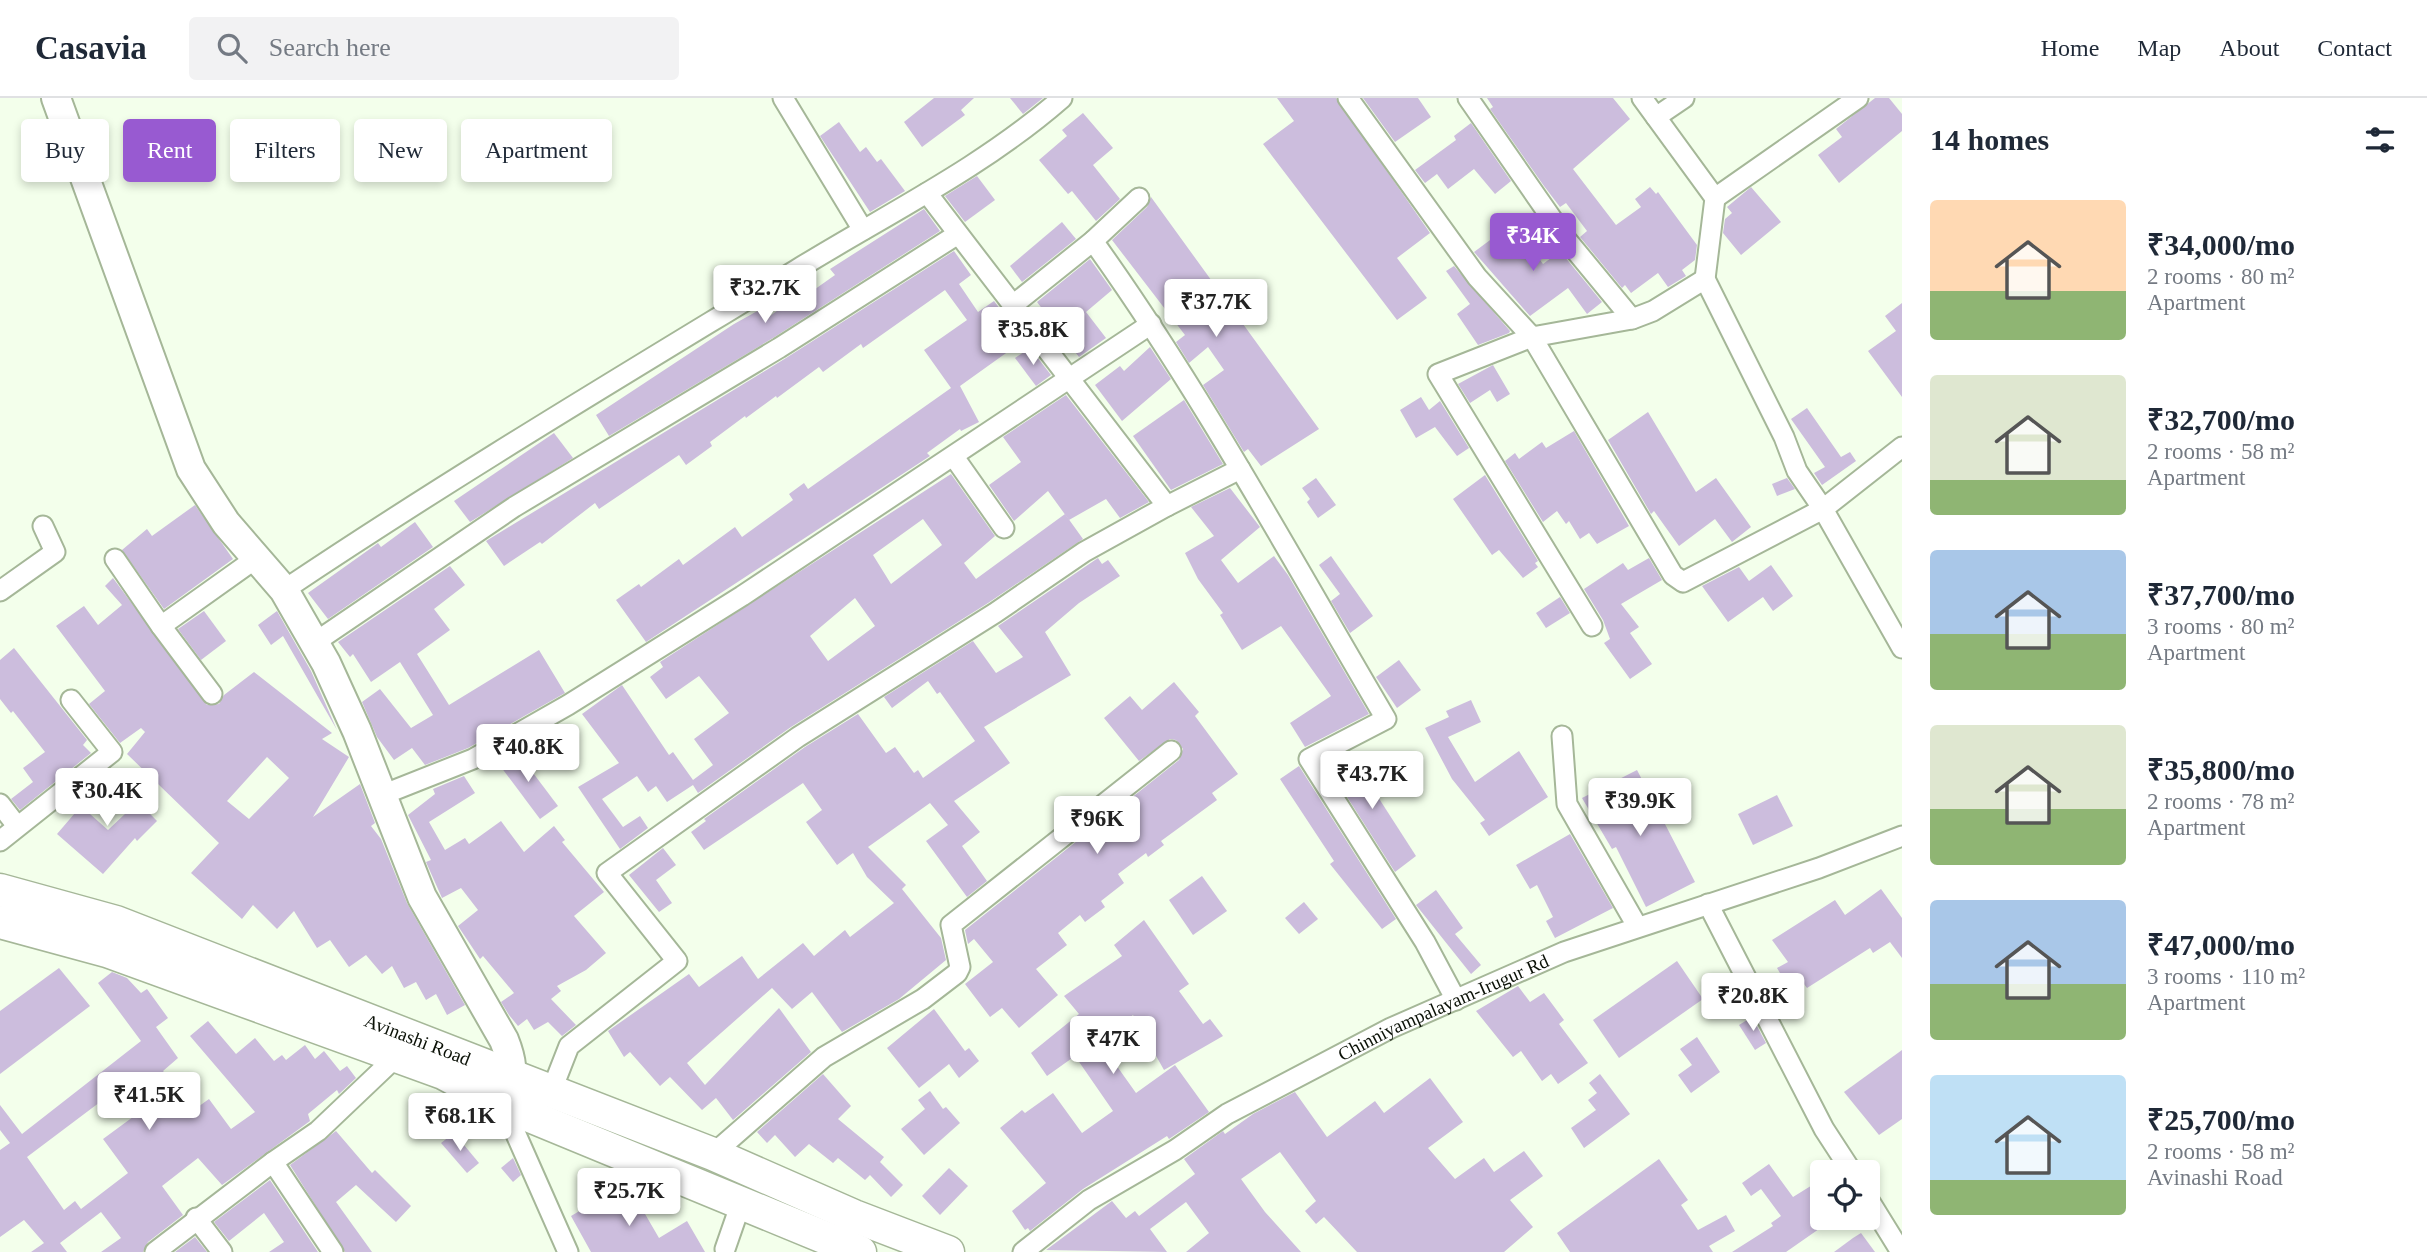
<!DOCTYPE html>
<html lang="en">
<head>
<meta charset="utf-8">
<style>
  body { margin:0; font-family:Georgia,serif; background:#f2f2f3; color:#1f2937; height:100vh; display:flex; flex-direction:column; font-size:26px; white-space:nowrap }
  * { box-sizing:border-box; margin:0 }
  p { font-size:23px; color:#747a83 }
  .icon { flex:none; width:38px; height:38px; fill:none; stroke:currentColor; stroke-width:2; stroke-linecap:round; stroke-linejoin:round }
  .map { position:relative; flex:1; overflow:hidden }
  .panel { display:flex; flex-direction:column; background:#fff; width:525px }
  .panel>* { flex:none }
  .guide { position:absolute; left:21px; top:21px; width:665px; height:63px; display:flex; gap:14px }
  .fabs { position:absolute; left:1810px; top:1062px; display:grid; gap:14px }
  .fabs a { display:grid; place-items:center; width:70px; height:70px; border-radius:7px; background:#fff; box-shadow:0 4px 10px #0003; font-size:35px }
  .price { position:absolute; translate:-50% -60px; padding:0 16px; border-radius:7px; background:#fff; color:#222; font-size:23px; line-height:46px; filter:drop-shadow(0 2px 4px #0008) }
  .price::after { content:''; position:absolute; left:50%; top:42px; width:21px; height:16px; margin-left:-10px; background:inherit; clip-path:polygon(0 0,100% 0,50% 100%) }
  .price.on { background:#985ad1; color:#fff }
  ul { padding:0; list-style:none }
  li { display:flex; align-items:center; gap:21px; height:175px; padding:0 28px }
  li span { display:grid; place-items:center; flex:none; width:196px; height:140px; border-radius:7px; color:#555 }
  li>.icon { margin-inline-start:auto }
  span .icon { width:84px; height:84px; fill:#fffc; stroke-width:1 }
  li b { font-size:30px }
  h2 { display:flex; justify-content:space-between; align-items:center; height:84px; padding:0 28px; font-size:30px }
  .chip { padding:0 24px; border-radius:7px; background:#fff; box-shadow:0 4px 10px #0003; font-size:24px; line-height:63px }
  .chip.on { background:#985ad1; color:#fff }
  header { display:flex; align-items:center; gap:42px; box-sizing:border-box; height:98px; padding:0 35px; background:#fff; border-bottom:2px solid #e0e1e3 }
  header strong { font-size:33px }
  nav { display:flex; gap:38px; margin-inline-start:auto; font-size:24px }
  .search { width:490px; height:63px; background:#f2f2f3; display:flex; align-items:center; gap:18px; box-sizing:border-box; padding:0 24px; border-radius:7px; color:#747a83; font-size:26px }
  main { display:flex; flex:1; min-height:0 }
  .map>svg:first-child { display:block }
  .building { fill:#ccbddd; fill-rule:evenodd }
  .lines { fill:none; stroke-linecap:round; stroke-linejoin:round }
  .street-casing { stroke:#a5b798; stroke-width:23 }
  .secondary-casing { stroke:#a5b798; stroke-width:32 }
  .primary-casing { stroke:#a5b798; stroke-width:35 }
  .street { stroke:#fff; stroke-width:19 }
  .secondary { stroke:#fff; stroke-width:28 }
  .primary { stroke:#fff; stroke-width:32 }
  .labels { text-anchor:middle; stroke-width:7; stroke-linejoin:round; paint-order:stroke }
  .street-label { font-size:19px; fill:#0b1107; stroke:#fff }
</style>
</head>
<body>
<header>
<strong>Casavia</strong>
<div class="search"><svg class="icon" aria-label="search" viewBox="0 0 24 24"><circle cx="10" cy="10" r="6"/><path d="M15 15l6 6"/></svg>Search here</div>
<nav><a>Home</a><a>Map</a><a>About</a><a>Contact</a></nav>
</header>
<main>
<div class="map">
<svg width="1902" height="1154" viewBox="0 0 1902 1154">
  <rect width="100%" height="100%" fill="#f3ffeb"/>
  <g class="building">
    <path d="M934,0h40l-13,12 4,5 -43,32 -18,-25z"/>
    <path d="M1010,0h33l-20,16z"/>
    <path d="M1277,0h59l94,135 -33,25 30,40 -30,22 -134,-176 31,-23z"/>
    <path d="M1363,0h55l13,19 -36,25z"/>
    <path d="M1487,0h126l17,21 -57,50 43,56 25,-18 -6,-8 15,-12 6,7 2,-2 39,53 -2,15 -13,10 4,6 -18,11 -10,-14 -27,20 -6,-8 -3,3 -42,-51 7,-6 -21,-28 -6,4 -16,-21 -54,-77 3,-2z"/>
    <path d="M1875,0h14l13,16v17l-63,52 -21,-28 24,-18 -6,-8z"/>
    <path d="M1083,15l30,35 -20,17 27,34 -24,22 -24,-30 -4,3 -29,-34 28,-24 -5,-6z"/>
    <path d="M839,24l21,30 6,-5 11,15 4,-3 24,32 -35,21 -50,-76z"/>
    <path d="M1471,25l40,58 -16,13 -21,-25 -26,20 -11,-15 -12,9 -10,-13 41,-30 -2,-4z"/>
    <path d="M977,78l18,24 -30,22 -20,-26z"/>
    <path d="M1751,89l30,35 -40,33 -18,-22 2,-14 7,-6 -5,-6z"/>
    <path d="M1151,99l168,232 -58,37 -13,-17 -4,3 -41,-67 21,-15 -16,-23 -19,16 -13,-21 9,-7 -73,-95 35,-33z"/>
    <path d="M924,111l16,22 -167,107 -164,98 -13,-21 138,-91 27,-15 5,10 42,-31 3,4 24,-17 -5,-6z"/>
    <path d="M1062,124l14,17 -54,43 -12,-16z"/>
    <path d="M1513,125l30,41 17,-13 42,51 -15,12 -19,-26 -38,28 -56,-64z"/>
    <path d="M954,153l17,24 -12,9 19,28 16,-11 16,21 -3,2 13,19 -60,43 19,36 -18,9 -1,-2 -33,24 3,3 -284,186 -30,-42 23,-16 2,3 38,-28 4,6 52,-38 7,10 51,-37 -4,-6 15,-11 4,6 143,-101 -27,-38 43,-30 -22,-30 -82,58 -2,-4 -38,28 -4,-5 -42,31 -1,-2 -30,22 -1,-2 -35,26 2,4 -26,19 -7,-10 -80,54 -4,-6 -53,41 -2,-2 -36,24 -18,-25 300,-183z"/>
    <path d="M1090,161l22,31 -26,22 20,26 -27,19 -42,-55z"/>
    <path d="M1454,168l56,65 -1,2 -31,12 -21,-31 13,-10 -24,-33z"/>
    <path d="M1902,205v94l-34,-46 28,-20 -11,-15z"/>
    <path d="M1150,249l21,32 -49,42 -27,-36 25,-19 4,5z"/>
    <path d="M1030,250l21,27 -15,11 -21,-28z"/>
    <path d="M1493,267l17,29 -13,8 -7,-12 -20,13 -12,-19z"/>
    <path d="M1066,297l83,107 -29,16 -14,-19 -37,21 -21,-29 -34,30 -25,-36 32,-23 -18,-25z"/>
    <path d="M1421,299l8,13 11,-9 29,47 -12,8 -22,-29 -19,11 -16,-28z"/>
    <path d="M1184,302l39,64 -52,26 -38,-54z"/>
    <path d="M1807,310l34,49 9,-5 6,9 -34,24 -8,-12 11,-6 -34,-48z"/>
    <path d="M1648,314l48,80 20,-14 35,49 -19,15 -17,-23 -36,27 -25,-35 -3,3 -43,-74z"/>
    <path d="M1574,333l55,95 -32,18 -8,-11 -9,6 -11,-18 -3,3 -9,-13 -14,11 -38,-61 10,-8 4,6 23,-17 4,6z"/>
    <path d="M554,335l19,25 -103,64 -16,-21z"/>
    <path d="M951,376l44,62 -31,27 12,16 89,-65 18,25 -95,64 -197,124 -93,66 -5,-8 -26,17 -11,-16 -8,6 -11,-16 -35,23 21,28 17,-11 8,12 -28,21 -42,-62 41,-24 -37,-49 40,-29 47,70 4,-3 20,28 20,-15 -19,-26 35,-26 -30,-37 -33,23 -16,-22 13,-10 -3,-5zM923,421l19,26 -51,39 -18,-29zM855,500l20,28 -47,35 -18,-25z"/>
    <path d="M1485,377l53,86 -3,2 3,4 -15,11 -24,-28 -7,5 -39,-56z"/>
    <path d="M1316,380l20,27 -18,13 -11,-16 3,-3 -8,-11z"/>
    <path d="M1787,380l8,11 -18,7 -5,-12z"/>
    <path d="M1230,390l30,39 -39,33 17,23 36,-27 14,19 81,139 -64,33 -15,-24 41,-27 -50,-70 -39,24 -22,-35 3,-2 -25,-34 -13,-26 29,-17 -23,-29z"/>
    <path d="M195,407l38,54 -69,50 -42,-59 25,-21 5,7z"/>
    <path d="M415,424l18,25 -105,72 -20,-26 66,-47 4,-3 3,4z"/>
    <path d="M1331,458l42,60 -23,17 -19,-32 9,-7 -21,-29z"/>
    <path d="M1098,460l4,6 6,-4 12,16 -41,27 -34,29 26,43 -87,52 26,36 -56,38 26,31 -18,14 25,35 -20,16 -41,-56 22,-16 -18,-22 -62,44 38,38 -4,4 39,49 5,22 -47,39 -57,33 -30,-40 -20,17 -20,-21 -85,75 18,22 74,-77 32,44 -78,68 -17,-22 -14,12 -32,-33 -10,9 -30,-34 -6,5 -16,-26 81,-57 10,13 43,-31 16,23 45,-36 11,13 31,-26 5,7 44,-34 -27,-26 -14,-24 -16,12 -31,-43 16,-12 -19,-27 -99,67 -13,-18 15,-11 -2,-2 101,-72 53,-33 28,39 9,-6 19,26 4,-3 5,8 52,-37 -35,-49 -3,2 -9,-13 -36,27 -8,-11 89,-56 23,32 27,-16 -25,-31z"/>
    <path d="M1649,460l13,22 -41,24 18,23 -9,6 22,31 -22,15 -26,-36 6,-4 -7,-19 -19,-31 39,-26 5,7z"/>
    <path d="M1771,467l22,31 -20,15 -10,-14 -35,25 -26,-36 37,-19 10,14z"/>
    <path d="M450,468l15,19 -31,24 16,21 -33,24 32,51 90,-55 26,43 -97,55 -43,17 -13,-17 -18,12 -17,-23 -15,-35 18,-13 31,39 22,-13 -33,-53 -29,20 -18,-28 -3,3 -12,-15z"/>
    <path d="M113,480l94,127 12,-1 5,-9 30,-23 78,61 -10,6 27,18 -36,60 47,-33 15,39 -4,3 10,13 26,64 58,102 -18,10 -11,-21 -10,6 -10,-18 -12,6 -12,-22 -10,8 -16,-19 -17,12 -19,-27 -13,8 -23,-37 -17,18 -24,-24 -11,14 -51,-46 28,-30 -92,-89 18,-22 -4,-4 -21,15 -31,-39 16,-13 -49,-65 28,-20 14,19 24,-20 -17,-19zM267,659l22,21 -40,41 -22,-18z"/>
    <path d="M1560,499l10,16 -24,15 -10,-15z"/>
    <path d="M204,513l22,30 -25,19 -23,-31z"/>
    <path d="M277,513l34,60 26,59 -54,-94 -12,9 -13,-20z"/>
    <path d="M14,550l73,92 -4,5 8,8 -71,57 -9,-11 22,-17 -10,-14 22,-16 -32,-41 -2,2 -11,-14v-39z"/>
    <path d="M1399,562l22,30 -24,18 -21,-31z"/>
    <path d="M1174,584l25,30 -4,4 43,58 -26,19 5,7 -56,41 3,4 -16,12 -2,-4 -28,21 6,9 -23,18 4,6 -20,15 -5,-7 -22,18 9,12 -31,24 22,26 -39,33 -17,-20 -12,9 -25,-33 28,-22 -19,-23 -6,5 -3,-14 214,-170 4,-11 -7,-9 -6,-1 -31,22 -35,-43 26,-22 12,14z"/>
    <path d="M1471,602l10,22 -33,15 27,45 44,-31 29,46 -59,39 -9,-13 5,-3 -33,-41 -27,-51 24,-11 -3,-6z"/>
    <path d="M515,651l43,57 -18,13 -42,-56z"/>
    <path d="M1349,654l67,104 -21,16 -69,-108z"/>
    <path d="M1299,668l97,153 -14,10 -52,-65 4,-3 -54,-82z"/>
    <path d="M1637,672l58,112 -49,25 -30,-60 -4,2 -30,-51z"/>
    <path d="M108,673l49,50 -20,20 -2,-3 -32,36 -46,-40 24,-28 27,24 18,-17 -27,-35z"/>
    <path d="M464,678l11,17 -46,29 16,28 20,-12 4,6 32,-23 23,31 30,-26 11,14 -3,2 42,50 -30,24 32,37 -20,17 -29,16 4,5 -10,8 25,26 -14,11 -14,-14 -14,8 -7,-11 -9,7 -9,-11 -8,-13 13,-9 -31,-37 -3,3 -22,-33 20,-16 -17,-22 -19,10 -16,-36 5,-2 -23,-45 27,-21 -2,-5z"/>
    <path d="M1777,697l16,31 -40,19 -15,-31z"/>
    <path d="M1570,736l43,74 -58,30 -9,-17 7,-4 -16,-32 -7,4 -14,-24z"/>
    <path d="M663,750l13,17 -20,15 16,23 -13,9 -30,-37z"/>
    <path d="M1202,778l25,35 -34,24 -24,-35z"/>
    <path d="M1881,791l21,29v40l-12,-16 -17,11 -3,-5 -63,40 -9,-12 -12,7 -9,-15 11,-6 -16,-22 63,-40 10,15z"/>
    <path d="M1436,792l27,38 -8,6 26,31 -10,9 -55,-69z"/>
    <path d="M1304,804l14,17 -19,15 -14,-16z"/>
    <path d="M1144,822l45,64 -10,7 24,33 7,-5 13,17 -59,34 -31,-55 -34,26 37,52 39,-28 34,47 -40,27 -2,-3 -84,53 -53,42 -2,-3 -3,2 -13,-19 34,-28 -46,-55 22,-18 3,3 28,-20 29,40 31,-22 -38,-55 -28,20 -16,-23 48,-39 -15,-18 58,-40 -8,-11z"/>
    <path d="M1677,863l26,38 -84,59 -26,-38z"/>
    <path d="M59,870l31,38 -90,68v-63z"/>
    <path d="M112,874l15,6 14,15 6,-4 21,29 -12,9 22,31 -15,13 32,38 14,-10 22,30 24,-17 -65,-76 18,-15 28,33 19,-16 19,23 8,-6 4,5 19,-15 10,14 9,-8 16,20 7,-5 9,12 -17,16 -2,-4 -29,24 2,7 -88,64 -24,-27 -36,28 21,29 -35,27 -5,10h-42l20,-14 -20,-26 -41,31 7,9h-36l13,-9 -20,-23 -24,17v-87l10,-7 -10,-13v-25l22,29 119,-93 -43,-58zM132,980l20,25 -49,36 25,34 -47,36 -6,-8 -11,9 -37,-53z"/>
    <path d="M1518,888l12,16 14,-9 20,27 -5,4 29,39 -30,21 -7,-10 -9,7 -21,-30 -8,6 -37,-46z"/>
    <path d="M934,911l31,42 4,-3 10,13 -20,17 -10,-14 -30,24 -32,-40z"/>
    <path d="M1752,919l14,26 -11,7 -16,-25z"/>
    <path d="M1697,939l23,35 -29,21 -13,-18 14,-10 -12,-16z"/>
    <path d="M1902,952v69l-23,16 -35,-43z"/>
    <path d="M823,976l28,32 -13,13 46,38 -4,5 23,23 -12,12 -21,-22 -5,5 -27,-22 -5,5 -24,-19 -14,13 -20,-22 -8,8 -10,-11z"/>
    <path d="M1600,976l30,40 -46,34 -13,-20 25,-18 -8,-10 9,-7 -8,-10z"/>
    <path d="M1430,980l33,44 -35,26 27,31 29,-21 10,14 30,-21 19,25 -33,24 23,27 -29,25h-147l-33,-35 -8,7 -11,-13 11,-10 -36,-49 -39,27 24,33 36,40h-115l23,-19 -23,-31 -36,27 17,23 -121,-2 66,-49 14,17 9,-7 4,5 56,-42 -11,-15 39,-28 2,3 28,-20 42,-22 32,45 48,-36 9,12z"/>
    <path d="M930,993l13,18 3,-2 14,16 -36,32 -23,-26 24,-20 -7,-9z"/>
    <path d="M336,1033l36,42 3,-3 36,36 -15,16 -40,-37 -20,17 36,50h-27l-55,-87z"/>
    <path d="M454,1035l25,30 -12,10 -26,-30z"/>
    <path d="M513,1060l8,17 -8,7 -12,-14z"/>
    <path d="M1659,1061l29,41 -7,5 17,25 28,-15 9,16 -26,15 4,6h-143l-13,-19z"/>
    <path d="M1769,1066l24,33 29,-18v39l7,4 -43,30h-54l41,-26 -2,-3 10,-7 -20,-27 -10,7 -9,-13z"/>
    <path d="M949,1070l19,18 -28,29 -18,-19z"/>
    <path d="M270,1082l48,72h-49l15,-10 -20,-29 -35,28 -15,-19z"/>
    <path d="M627,1085l32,55 28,-17 18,31h-114l-20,-36z"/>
    <path d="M1861,1135l14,19h-41l19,-14z"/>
    <path d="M195,1139l12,15h-32z"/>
  </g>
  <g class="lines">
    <defs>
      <g id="street">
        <path d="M783,0l80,132"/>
        <path d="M1348,0l129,179 55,60 100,-18 21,-8 52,-32 79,158 13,34 26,38 -140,73 -10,-7 -141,-238 -94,37 154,252"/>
        <path d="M1468,0l98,141 66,80"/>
        <path d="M1642,0l73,100 -10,81"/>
        <path d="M1656,19l28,-19"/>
        <path d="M1715,100l143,-100"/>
        <path d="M1093,143c109,152 198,317 293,478l-77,40 116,183 31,58"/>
        <path d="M1013,207l80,-64 46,-43"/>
        <path d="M1902,349l-79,62 79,139"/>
        <path d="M954,359l50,71"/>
        <path d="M1167,408l73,-37"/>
        <path d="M115,461l46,67 94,-67"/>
        <path d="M284,492c167,-112 340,-215 512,-320 89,-55 186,-102 266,-172"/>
        <path d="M0,493l55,-39 -12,-26"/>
        <path d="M161,528l51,68"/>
        <path d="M314,545l200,-136 265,-159 179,-114"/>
        <path d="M1562,638l5,68 70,122"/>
        <path d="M382,697l91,-36 95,-54 174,-109 409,-272"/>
        <path d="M0,706l17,22"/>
        <path d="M0,743l112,-89 -41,-52"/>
        <path d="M1708,806l116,225 28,43"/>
        <path d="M551,994l18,-46 108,-85 -70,-88 191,-136 197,-124 89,-61 83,-46 -240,-313"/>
        <path d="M503,1007l65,147"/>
        <path d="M713,1056l111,-97 99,-58 34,-26 3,-6 -9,-42 220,-174"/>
        <path d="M1867,1099l34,55"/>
        <path d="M196,1120l26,34"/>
        <path d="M725,1151l16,-46"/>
        <path d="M155,1154l118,-90"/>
        <path d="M333,1154l-60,-90 45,-31 80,-76"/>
        <path id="s1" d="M1023,1154l66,-52 86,-50 52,-36 164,-86 173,-76 255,-84 83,-32"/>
      </g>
      <path id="secondary" d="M56,0l135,371 35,54 58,67 42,73 31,68 65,166 82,143c8,20 10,33 3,54"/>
      <g id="primary">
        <path id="s2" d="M0,792l116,32 597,232 141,62 94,36"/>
        <path d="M0,824l107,29 336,122 60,32 357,147"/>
      </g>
    </defs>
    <use href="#street" class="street-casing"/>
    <use href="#secondary" class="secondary-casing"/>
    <use href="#primary" class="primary-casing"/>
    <use href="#street" class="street"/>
    <use href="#secondary" class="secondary"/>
    <use href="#primary" class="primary"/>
  </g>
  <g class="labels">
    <g class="street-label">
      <text dy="7" stroke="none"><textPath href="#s1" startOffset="488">Chinniyampalayam-Irugur Rd</textPath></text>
      <text dy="7" stroke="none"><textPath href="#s2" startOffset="444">Avinashi Road</textPath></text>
    </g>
  </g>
</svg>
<div class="fabs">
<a><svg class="icon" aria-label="locate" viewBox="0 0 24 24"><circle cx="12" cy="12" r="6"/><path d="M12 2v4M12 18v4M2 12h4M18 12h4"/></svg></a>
</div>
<b class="price on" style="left:1533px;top:175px">₹34K</b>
<b class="price" style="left:765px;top:227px">₹32.7K</b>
<b class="price" style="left:1216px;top:241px">₹37.7K</b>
<b class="price" style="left:1033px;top:269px">₹35.8K</b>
<b class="price" style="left:528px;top:686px">₹40.8K</b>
<b class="price" style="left:1372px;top:713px">₹43.7K</b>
<b class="price" style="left:107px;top:730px">₹30.4K</b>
<b class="price" style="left:1640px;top:740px">₹39.9K</b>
<b class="price" style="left:1097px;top:758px">₹96K</b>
<b class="price" style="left:1753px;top:935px">₹20.8K</b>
<b class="price" style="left:1113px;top:978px">₹47K</b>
<b class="price" style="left:149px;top:1034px">₹41.5K</b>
<b class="price" style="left:460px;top:1055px">₹68.1K</b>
<b class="price" style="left:629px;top:1130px">₹25.7K</b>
<div class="guide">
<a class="chip">Buy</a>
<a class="chip on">Rent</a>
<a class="chip">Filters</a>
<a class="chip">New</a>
<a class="chip">Apartment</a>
</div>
</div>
<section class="panel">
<h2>14 homes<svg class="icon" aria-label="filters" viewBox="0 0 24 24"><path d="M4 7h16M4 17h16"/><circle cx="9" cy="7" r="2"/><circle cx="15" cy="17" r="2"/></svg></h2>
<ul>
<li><span style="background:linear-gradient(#ffd9b3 65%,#8fb573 0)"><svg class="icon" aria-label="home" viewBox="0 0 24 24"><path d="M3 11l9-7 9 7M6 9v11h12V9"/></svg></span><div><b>₹34,000/mo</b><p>2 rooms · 80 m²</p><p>Apartment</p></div></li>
<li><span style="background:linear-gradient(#dfe7d0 75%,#8fb573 0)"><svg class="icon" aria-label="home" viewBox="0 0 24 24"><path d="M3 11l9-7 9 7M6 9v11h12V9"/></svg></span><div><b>₹32,700/mo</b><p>2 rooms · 58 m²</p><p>Apartment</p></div></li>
<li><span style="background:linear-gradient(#a9c7e8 60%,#8fb573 0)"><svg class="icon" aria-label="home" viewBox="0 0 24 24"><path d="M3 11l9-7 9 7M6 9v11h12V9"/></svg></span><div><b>₹37,700/mo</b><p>3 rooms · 80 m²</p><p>Apartment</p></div></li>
<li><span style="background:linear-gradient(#dfe7d0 60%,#8fb573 0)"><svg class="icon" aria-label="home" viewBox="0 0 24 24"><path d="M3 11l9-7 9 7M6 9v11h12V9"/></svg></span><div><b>₹35,800/mo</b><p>2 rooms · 78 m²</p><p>Apartment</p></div></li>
<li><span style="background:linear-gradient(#a9c7e8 60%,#8fb573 0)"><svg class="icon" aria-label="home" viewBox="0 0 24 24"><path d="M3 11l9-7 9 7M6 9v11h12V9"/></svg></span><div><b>₹47,000/mo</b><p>3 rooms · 110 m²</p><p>Apartment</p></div></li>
<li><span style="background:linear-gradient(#bfe0f5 75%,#8fb573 0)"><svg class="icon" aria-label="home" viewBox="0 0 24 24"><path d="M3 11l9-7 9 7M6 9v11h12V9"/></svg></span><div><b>₹25,700/mo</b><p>2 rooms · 58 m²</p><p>Avinashi Road</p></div></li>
</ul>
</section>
</main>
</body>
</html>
